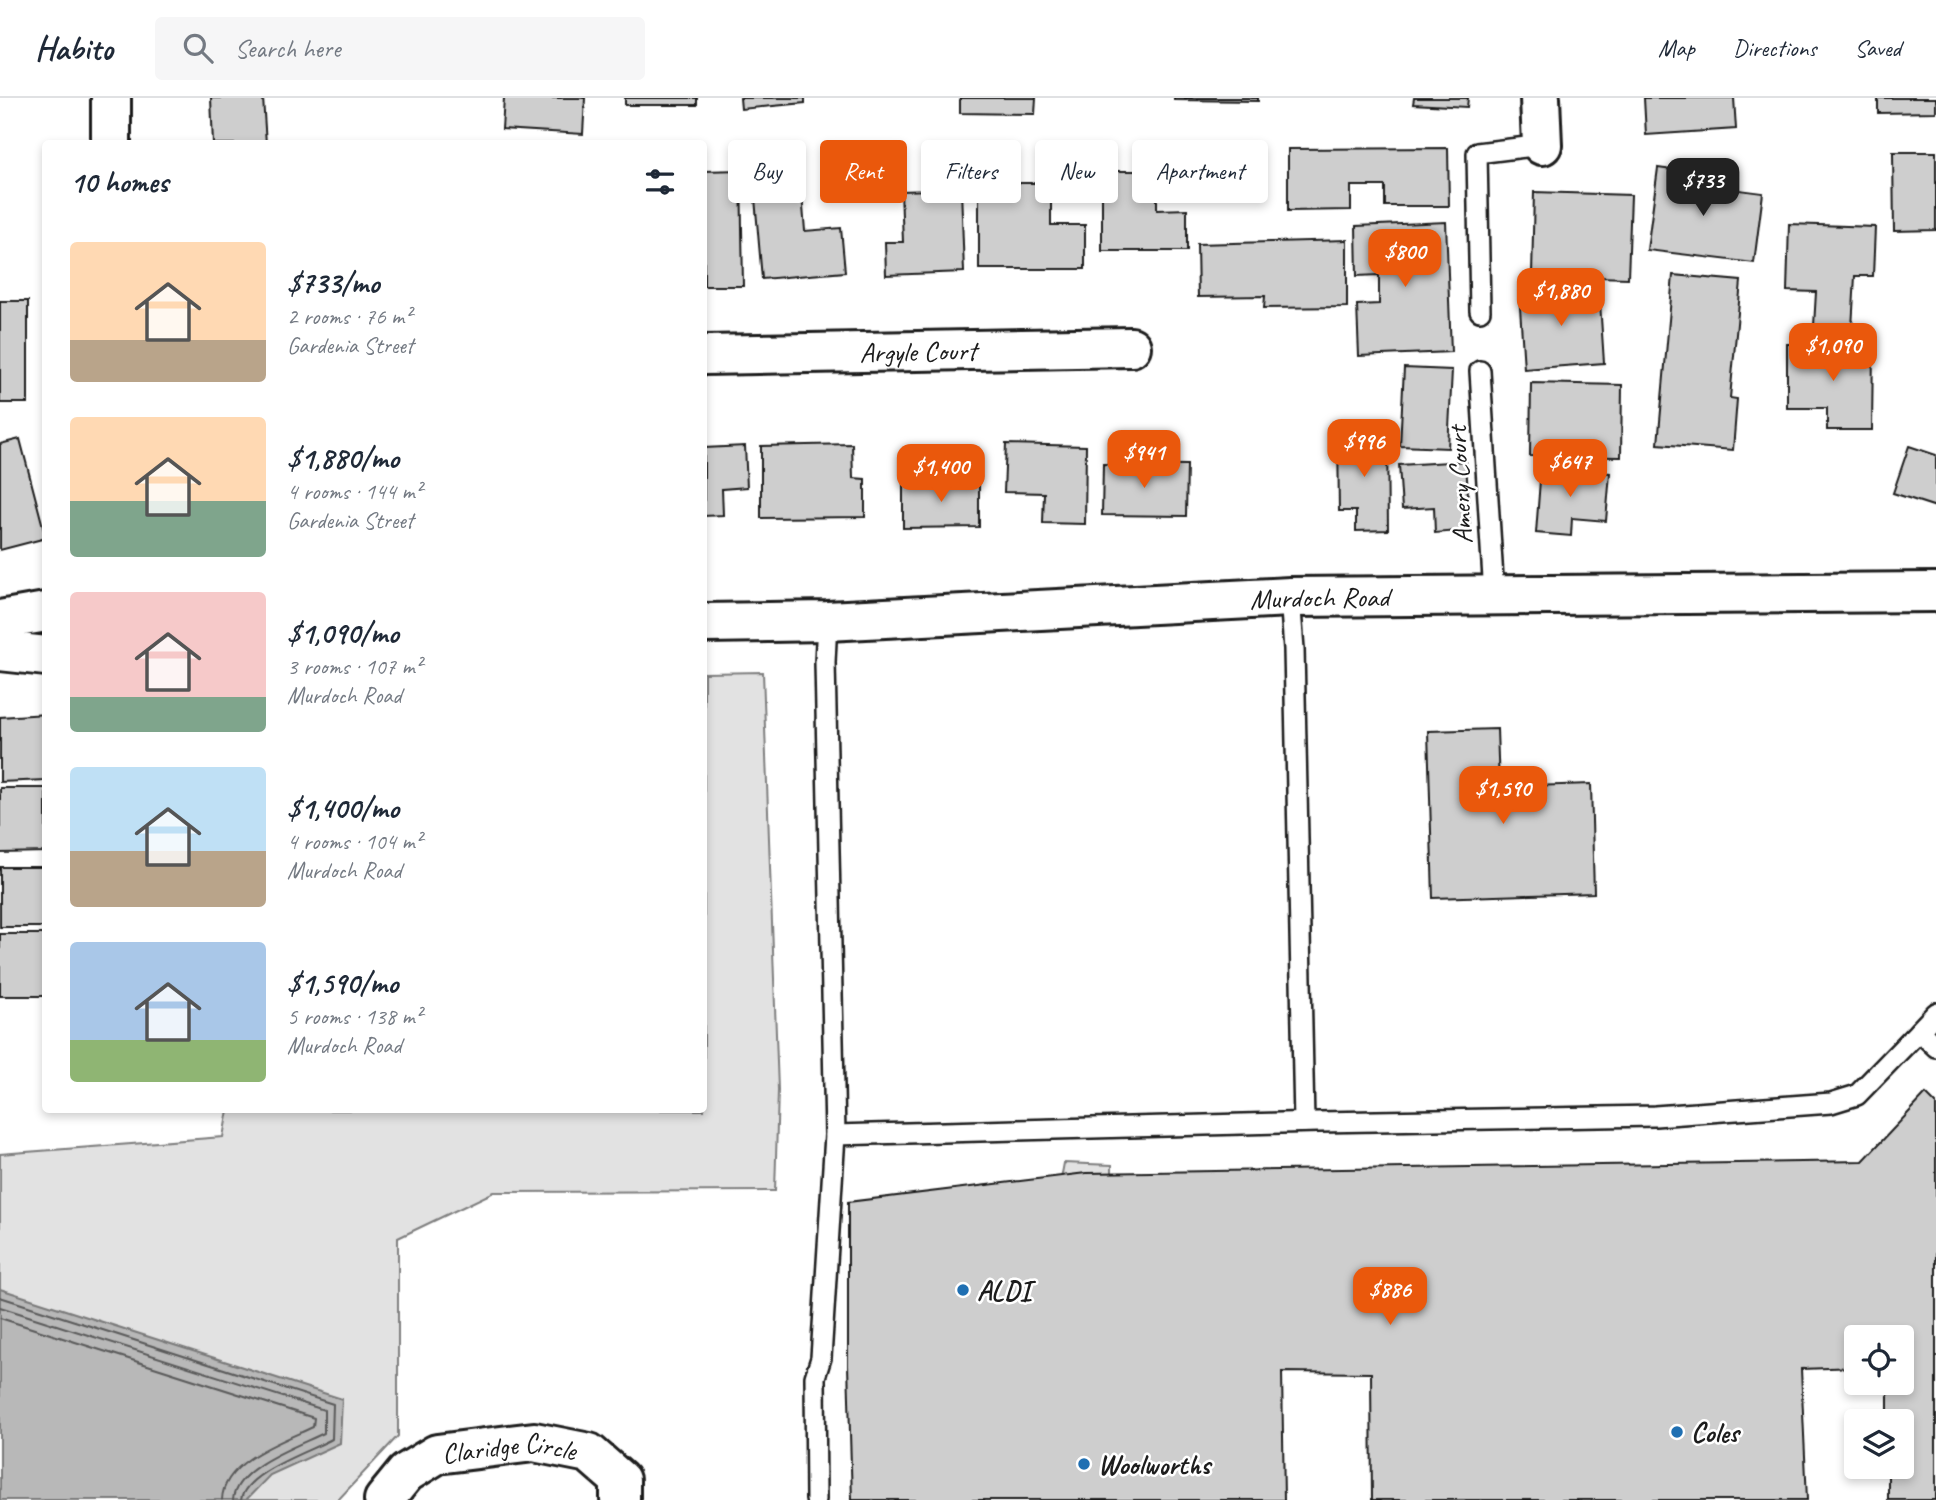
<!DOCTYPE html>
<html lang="en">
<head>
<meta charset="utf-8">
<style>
  body { margin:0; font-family:Caveat,sans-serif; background:#f6f6f7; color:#1f2937; height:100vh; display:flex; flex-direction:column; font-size:26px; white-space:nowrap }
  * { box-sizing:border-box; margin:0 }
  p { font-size:23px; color:#747a83 }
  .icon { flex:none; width:38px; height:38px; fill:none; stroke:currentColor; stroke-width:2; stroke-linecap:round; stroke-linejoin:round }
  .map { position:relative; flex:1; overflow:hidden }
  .sheet { position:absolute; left:42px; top:42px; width:665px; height:973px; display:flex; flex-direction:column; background:#fff; border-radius:7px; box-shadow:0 4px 10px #0003 }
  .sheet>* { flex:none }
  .top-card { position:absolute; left:728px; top:42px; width:665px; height:63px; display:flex; gap:14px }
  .controls { position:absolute; left:1844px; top:1227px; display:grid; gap:14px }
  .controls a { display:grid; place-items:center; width:70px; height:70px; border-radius:7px; background:#fff; box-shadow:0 4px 10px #0003; font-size:35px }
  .price { position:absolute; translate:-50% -60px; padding:0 16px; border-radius:14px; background:#ea580c; color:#fff; font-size:23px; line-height:46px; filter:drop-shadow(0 2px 4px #0008) }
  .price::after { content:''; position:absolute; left:50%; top:42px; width:21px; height:16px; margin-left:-10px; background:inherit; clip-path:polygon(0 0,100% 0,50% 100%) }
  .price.selected { background:#222; color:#fff }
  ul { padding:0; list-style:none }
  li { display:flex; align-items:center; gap:21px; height:175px; padding:0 28px }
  li span { display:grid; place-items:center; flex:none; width:196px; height:140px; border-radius:7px; color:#555 }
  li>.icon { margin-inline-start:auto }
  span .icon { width:84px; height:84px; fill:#fffc; stroke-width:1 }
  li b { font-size:30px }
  h2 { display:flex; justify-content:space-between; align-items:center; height:84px; padding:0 28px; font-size:30px }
  .pill { padding:0 24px; border-radius:7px; background:#fff; box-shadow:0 4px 10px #0003; font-size:24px; line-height:63px }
  .pill.selected { background:#ea580c; color:#fff }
  header { display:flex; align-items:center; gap:42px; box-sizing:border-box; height:98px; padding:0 35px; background:#fff; border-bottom:2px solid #e0e1e3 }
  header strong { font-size:33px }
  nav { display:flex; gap:38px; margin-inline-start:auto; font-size:24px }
  .search { width:490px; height:63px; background:#f6f6f7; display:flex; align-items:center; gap:18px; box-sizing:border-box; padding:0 24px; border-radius:7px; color:#747a83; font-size:26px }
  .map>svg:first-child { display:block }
  .green { fill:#e2e2e2; stroke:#7f7f7f; stroke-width:2 }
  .water { fill:#b8b8b8; stroke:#7a7a7a; stroke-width:2 }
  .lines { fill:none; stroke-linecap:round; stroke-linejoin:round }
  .shore { stroke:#5a5a5a; stroke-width:2 }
  .building { fill:#cecece; stroke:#1c1c1c; stroke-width:2 }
  .service-casing { stroke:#1c1c1c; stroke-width:24 }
  .minor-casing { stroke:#1c1c1c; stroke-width:44 }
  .tertiary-casing { stroke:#1c1c1c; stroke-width:44 }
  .secondary-casing { stroke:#1c1c1c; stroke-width:44 }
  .service { stroke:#fff; stroke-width:19 }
  .minor { stroke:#fff; stroke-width:38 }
  .tertiary { stroke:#fff; stroke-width:38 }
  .secondary { stroke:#fff; stroke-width:38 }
  .poi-dot { fill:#1f6fb2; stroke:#fff; stroke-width:2.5 }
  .labels { text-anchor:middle; stroke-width:5; stroke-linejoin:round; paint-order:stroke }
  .street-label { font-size:28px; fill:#1c1c1c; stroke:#fff }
  .poi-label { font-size:28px; font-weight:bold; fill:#1c1c1c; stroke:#fff; text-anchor:start }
</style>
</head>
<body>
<header>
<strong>Habito</strong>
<div class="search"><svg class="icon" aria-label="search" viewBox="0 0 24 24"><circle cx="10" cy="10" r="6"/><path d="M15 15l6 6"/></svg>Search here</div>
<nav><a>Map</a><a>Directions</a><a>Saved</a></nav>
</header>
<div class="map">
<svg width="1936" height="1402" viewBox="0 0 1936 1402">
  <rect width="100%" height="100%" fill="#fff"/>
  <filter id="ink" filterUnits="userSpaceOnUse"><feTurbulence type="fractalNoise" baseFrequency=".0143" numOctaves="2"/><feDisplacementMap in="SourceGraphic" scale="14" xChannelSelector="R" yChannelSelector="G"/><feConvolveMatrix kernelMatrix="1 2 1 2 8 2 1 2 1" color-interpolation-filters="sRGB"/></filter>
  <g filter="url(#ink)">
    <g class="green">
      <path d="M763,574l15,418 -3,101 -281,1 -96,46v198l-60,64h-338v-346l223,-17 5,-27h476v-437z"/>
      <path d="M1064,1065l48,2v35h-55z"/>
    </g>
    <path class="water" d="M0,1191l342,110 -2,44 -70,32 -24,25h-246z"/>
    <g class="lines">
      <g class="shore">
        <path d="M0,1199l333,107 -1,35c-22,12 -87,33 -91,61"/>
        <path d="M0,1209l324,103v23c-26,13 -89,34 -91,67"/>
        <path d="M0,1220l314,100 -1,9c-30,14 -90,34 -91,73"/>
      </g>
    </g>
    <g class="building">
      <path d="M211,0h52l3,46h-53z"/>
      <path d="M504,0h81l-2,36 -81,-5z"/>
      <rect x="625" y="0" width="72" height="7"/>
      <path d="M740,0h65v5l-64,6z"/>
      <path d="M960,0h76l-1,16 -75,-1z"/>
      <path d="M1174,0h84v3l-84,-1z"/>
      <path d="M1414,0h54l-1,9 -54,-3z"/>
      <path d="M1644,0h90l2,31 -90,6z"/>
      <path d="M1878,0h58v14l-58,1z"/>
      <path d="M1448,50l1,58h-64v-20h-34v24l-63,1v-62z"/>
      <path d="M1893,54h43v78l-42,1z"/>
      <path d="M1658,70l51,7 -1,11 55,7 -9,70 -107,-13z"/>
      <path d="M741,72l2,116h-39v-115z"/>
      <path d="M1102,73h55v39l30,-1v42h-85z"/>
      <path d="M979,85h72v42h34v44h-106z"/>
      <path d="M961,91l3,83 -78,3 -1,-33h18l-2,-51z"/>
      <path d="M1534,94l97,3 -3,83 -96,-3z"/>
      <path d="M802,96l3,37 36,-3 4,44 -83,7 -7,-81z"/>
      <path d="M1446,124l5,130 -92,4 -2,-51 22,-1v-29l-22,1 -1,-50z"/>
      <path d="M1789,126l86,3 -2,49h-18l-3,52 -38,-2 2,-34 -29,-1z"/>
      <path d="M1347,142v67l-83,1 1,-12 -67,1 -1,-53z"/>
      <path d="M1673,177l68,6 -11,117 7,1 -4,51 -75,-6z"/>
      <path d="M1599,189l5,76 -80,6 -5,-77z"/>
      <rect x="0" y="203" width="28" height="102"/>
      <path d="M1787,246h86l-1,86h-45v-22h-40z"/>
      <path d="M1404,270l48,2 -4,78 -48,-2z"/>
      <path d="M1531,285l91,2 -1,72 -91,-1z"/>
      <path d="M1338,336h49l1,96 -32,1v-20h-17z"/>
      <path d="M20,341l26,99 -46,12v-106z"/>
      <path d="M852,346l1,34 12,1v38l-104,1v-72z"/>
      <path d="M1006,346l80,2 -1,78 -42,-1 1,-30 -40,-1z"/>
      <path d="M745,348l2,41 -25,2 1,26 -19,1v-68z"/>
      <path d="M1909,348l27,9v52l-43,-14z"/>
      <path d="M1466,363l4,69 -35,3 -1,-26 -32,2 -3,-44z"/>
      <path d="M1103,366l84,1 -1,51 -84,-1z"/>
      <path d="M1541,369l69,6 -4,48 -34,-3 -1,18 -35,-3z"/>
      <path d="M903,383h76v46l-76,1z"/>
      <path d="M46,616v66l-46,2v-65z"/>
      <path d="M1497,631l2,58 92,-3 3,109 -161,5 -5,-167z"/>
      <path d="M0,690h46v64l-46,1z"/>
      <rect x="0" y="769" width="46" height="60"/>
      <rect x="0" y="836" width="46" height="62"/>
      <path d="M1926,996l10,10v396h-48v-34h14v-45h-14v-39h14v-45h-45v30l-56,2 6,131h-435l-1,-127 -89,-1 2,128h-432l-4,-135v-163l238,-29 777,-12z"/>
    </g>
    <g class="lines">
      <defs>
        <g id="service">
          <path d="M1480,213l-3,-158 65,-8"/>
          <path d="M1480,273l14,224"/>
          <path d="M1290,499l4,52 10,473"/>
          <path d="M1936,915l-17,18 17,16"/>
          <path d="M835,1037l484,-13 336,-6 176,-13 26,-8 62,-64"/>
          <path d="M816,1402l-1,-123 6,-19 14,-223 -10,-473 2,-41"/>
        </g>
        <g id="minor">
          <path d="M1540,0l2,47"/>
          <path id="s1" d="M704,257l427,-8"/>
          <path id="s2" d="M384,1402l22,-27 31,-19 97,-12 55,11 31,27v20"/>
        </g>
        <path id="tertiary" d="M111,0v46"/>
        <g id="secondary">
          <path d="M0,522l46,-8"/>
          <path id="s3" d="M704,525l123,-2 463,-24 646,-5"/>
          <path d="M0,553l46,5"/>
        </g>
      </defs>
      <use href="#service" class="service-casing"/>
      <use href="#minor" class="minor-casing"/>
      <use href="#tertiary" class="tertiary-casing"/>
      <use href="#secondary" class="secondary-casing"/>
      <use href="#service" class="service"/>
      <use href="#minor" class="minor"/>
      <use href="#tertiary" class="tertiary"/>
      <use href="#secondary" class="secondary"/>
    </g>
  </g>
  <g class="poi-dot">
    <circle cx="963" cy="1192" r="7"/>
    <circle cx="1677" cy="1334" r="7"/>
    <circle cx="1084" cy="1366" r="7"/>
  </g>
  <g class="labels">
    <g class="street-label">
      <text dy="10" stroke="none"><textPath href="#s1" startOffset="214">Argyle Court</textPath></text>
      <text transform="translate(1459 387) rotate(-93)" y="10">Amery Court</text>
      <text dy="10" stroke="none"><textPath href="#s3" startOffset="616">Murdoch Road</textPath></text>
      <text dy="10" stroke="none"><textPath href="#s2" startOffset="144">Claridge Circle</textPath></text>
    </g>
    <g class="poi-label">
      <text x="977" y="1202">ALDI</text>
      <text x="1691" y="1344">Coles</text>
      <text x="1098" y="1376">Woolworths</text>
    </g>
  </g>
</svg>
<div class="controls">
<a><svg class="icon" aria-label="locate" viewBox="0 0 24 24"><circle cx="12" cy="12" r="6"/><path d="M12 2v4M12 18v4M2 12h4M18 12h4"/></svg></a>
<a><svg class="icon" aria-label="layers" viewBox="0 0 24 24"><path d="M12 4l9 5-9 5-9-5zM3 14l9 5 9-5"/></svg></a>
</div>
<b class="price selected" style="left:1703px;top:120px">$733</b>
<b class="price" style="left:1405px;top:191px">$800</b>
<b class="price" style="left:1561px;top:230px">$1,880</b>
<b class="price" style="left:1833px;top:285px">$1,090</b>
<b class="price" style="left:1364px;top:381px">$996</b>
<b class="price" style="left:1144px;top:392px">$941</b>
<b class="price" style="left:1570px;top:401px">$647</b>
<b class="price" style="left:941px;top:406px">$1,400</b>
<b class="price" style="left:1503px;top:728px">$1,590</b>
<b class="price" style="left:1390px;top:1229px">$886</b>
<div class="top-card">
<a class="pill">Buy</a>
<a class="pill selected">Rent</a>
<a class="pill">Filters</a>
<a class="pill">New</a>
<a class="pill">Apartment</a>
</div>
<section class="sheet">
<h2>10 homes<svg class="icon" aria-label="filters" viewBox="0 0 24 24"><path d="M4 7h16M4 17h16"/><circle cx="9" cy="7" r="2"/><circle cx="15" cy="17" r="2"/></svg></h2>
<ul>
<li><span style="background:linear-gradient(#ffd9b3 70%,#b9a48a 0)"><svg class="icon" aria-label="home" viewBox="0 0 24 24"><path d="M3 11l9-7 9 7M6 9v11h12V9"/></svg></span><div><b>$733/mo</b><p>2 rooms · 76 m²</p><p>Gardenia Street</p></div></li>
<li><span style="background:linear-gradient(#ffd9b3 60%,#7fa58c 0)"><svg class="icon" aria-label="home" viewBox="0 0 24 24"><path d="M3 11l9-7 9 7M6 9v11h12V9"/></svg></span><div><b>$1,880/mo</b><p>4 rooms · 144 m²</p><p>Gardenia Street</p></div></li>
<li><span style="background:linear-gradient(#f6c9c9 75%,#7fa58c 0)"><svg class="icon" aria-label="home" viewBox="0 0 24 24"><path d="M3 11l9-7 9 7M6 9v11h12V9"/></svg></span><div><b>$1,090/mo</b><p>3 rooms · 107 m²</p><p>Murdoch Road</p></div></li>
<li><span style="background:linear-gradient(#bfe0f5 60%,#b9a48a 0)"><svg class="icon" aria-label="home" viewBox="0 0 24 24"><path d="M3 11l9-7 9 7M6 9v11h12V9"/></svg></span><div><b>$1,400/mo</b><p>4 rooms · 104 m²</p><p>Murdoch Road</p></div></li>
<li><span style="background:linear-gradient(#a9c7e8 70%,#8fb573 0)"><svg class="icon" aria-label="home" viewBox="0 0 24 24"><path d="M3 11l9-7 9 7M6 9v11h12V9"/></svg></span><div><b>$1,590/mo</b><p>5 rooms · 138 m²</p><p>Murdoch Road</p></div></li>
</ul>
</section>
</div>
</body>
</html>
